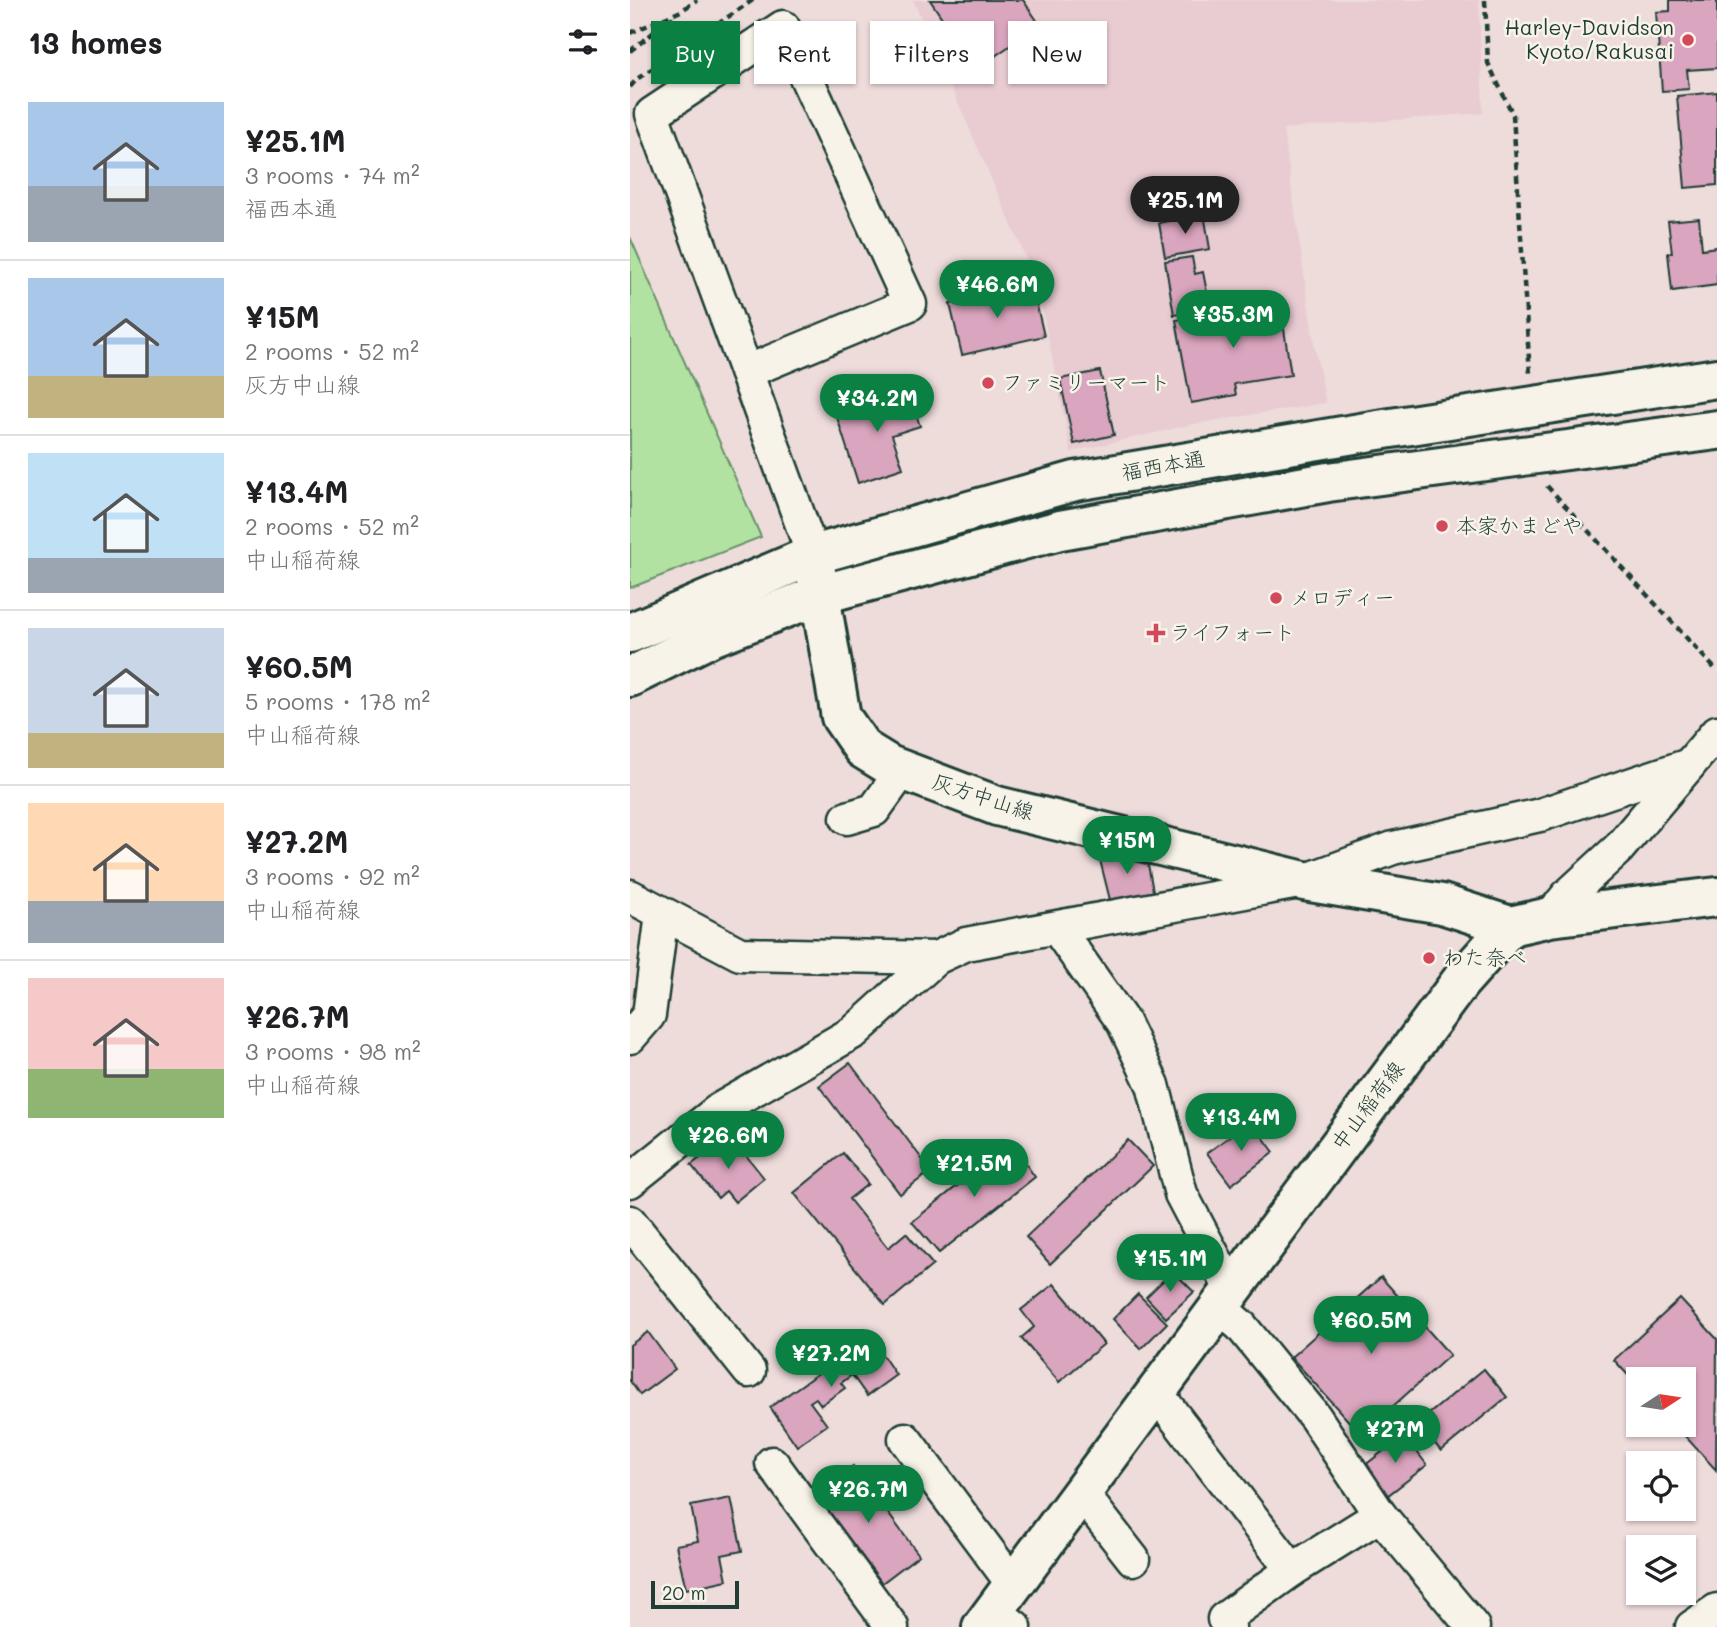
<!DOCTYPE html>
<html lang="en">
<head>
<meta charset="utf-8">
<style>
  body { margin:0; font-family:Mali,"Klee One",sans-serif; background:#f2f2f2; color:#202124; height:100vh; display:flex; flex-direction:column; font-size:26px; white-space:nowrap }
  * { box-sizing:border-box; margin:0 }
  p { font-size:23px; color:#757577 }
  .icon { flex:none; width:38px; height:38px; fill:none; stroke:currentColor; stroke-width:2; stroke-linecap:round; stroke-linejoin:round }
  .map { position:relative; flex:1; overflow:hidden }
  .sheet { display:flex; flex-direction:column; background:#fff; width:630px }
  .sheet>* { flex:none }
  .hud { position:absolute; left:21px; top:21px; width:665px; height:63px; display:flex; gap:14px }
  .needle { width:46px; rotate:78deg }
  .fabs { position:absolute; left:996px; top:1367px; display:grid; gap:14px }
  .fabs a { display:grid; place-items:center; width:70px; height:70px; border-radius:0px; background:#fff; box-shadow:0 2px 5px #0004; font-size:35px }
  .scale { position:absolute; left:21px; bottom:18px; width:88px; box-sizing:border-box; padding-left:7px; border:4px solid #1f3d34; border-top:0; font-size:19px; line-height:24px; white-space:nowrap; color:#1f3d34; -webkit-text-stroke:5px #f7f3e8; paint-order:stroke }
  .price { position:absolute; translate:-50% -60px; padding:0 16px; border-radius:24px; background:#0b8043; color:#fff; font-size:23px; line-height:46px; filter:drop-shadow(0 2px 4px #0008) }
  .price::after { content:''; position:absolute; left:50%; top:42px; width:21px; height:16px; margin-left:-10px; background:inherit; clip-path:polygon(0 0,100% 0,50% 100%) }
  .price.current { background:#222; color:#fff }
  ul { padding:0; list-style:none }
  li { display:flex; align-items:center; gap:21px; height:175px; padding:0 28px }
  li+li { border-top:2px solid #e0e0e0 }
  li span { display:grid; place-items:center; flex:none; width:196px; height:140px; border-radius:0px; color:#555 }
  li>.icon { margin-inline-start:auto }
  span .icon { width:84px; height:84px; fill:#fffc; stroke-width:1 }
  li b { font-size:30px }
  h2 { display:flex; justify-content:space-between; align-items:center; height:84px; padding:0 28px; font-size:30px }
  .pill { padding:0 24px; border-radius:0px; background:#fff; box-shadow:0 2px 5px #0004; font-size:24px; line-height:63px }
  .pill.current { background:#0b8043; color:#fff }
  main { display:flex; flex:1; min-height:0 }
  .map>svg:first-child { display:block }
  .built { fill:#e8ccd2 }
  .green { fill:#b2e2a1; stroke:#68906a; stroke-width:2 }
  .building { fill:#daa5be; stroke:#1f3d34; stroke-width:2 }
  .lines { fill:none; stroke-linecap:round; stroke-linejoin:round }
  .minor-casing { stroke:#1f3d34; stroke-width:37 }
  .tertiary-casing { stroke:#1f3d34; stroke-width:44 }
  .secondary-casing { stroke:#1f3d34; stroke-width:44 }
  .path { stroke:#1f3d34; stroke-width:4.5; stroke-dasharray:7 5; stroke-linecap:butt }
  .minor { stroke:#f7f3e8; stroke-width:32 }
  .tertiary { stroke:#f7f3e8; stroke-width:38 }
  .secondary { stroke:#f7f3e8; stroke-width:38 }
  .poi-dot { fill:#d1495b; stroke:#f7f3e8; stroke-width:2.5 }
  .labels { text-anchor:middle; stroke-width:5; stroke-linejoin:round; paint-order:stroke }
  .poi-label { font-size:21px; fill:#1f3d34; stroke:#f7f3e8; text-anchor:start }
  .street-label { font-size:21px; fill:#1f3d34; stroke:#f7f3e8 }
</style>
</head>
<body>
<main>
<section class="sheet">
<h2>13 homes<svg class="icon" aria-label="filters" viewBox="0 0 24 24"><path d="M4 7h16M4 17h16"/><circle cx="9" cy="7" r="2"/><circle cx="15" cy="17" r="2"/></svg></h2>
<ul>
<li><span style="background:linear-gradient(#a9c7e8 60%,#9aa5b1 0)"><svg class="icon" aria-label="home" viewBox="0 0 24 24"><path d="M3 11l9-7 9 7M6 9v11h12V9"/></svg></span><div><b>¥25.1M</b><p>3 rooms · 74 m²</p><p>福西本通</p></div></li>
<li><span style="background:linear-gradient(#a9c7e8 70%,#c2b280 0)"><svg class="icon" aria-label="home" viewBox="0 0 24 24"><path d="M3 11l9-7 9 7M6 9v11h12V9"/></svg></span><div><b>¥15M</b><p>2 rooms · 52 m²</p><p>灰方中山線</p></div></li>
<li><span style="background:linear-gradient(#bfe0f5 75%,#9aa5b1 0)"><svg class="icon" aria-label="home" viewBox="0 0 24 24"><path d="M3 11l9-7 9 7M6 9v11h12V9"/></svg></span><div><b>¥13.4M</b><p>2 rooms · 52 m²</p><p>中山稲荷線</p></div></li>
<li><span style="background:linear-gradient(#c9d6e8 75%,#c2b280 0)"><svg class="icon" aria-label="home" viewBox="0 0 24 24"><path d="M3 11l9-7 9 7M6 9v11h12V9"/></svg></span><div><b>¥60.5M</b><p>5 rooms · 178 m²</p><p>中山稲荷線</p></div></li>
<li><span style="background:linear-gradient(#ffd9b3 70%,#9aa5b1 0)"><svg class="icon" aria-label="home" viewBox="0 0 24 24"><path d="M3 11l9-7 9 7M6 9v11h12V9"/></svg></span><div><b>¥27.2M</b><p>3 rooms · 92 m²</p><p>中山稲荷線</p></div></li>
<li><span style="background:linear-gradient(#f6c9c9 65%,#8fb573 0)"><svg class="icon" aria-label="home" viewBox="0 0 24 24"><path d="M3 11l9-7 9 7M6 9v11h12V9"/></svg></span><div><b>¥26.7M</b><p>3 rooms · 98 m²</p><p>中山稲荷線</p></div></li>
</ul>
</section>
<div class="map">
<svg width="1087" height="1627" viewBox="0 0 1087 1627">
  <rect width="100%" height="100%" fill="#eedcdb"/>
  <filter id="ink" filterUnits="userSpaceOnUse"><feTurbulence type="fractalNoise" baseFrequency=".0143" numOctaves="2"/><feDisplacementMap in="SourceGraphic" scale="14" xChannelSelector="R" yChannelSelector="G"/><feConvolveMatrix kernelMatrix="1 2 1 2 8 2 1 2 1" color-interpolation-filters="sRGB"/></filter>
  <g filter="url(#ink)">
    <path class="built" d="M283,0h566l4,113 -200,16 31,214 12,60 -132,21 -123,28 -34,-169z"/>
    <path class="green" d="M0,237l131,300 -131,51z"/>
    <g class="building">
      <path d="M300,0h93l17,25 -64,44z"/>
      <path d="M1040,0h47v68l-30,2 2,19 -27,2 -6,-79 14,-1z"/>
      <path d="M1087,92v93l-32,3 -8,-92z"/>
      <path d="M574,214l6,35 -45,8 -6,-34z"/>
      <path d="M1069,218l3,31 15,-2v38l-45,6 -4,-38h4l-4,-32z"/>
      <path d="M562,257l3,17 8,-2 7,36 -36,7 -9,-54z"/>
      <path d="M402,285l12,51 -82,19 -12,-51z"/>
      <path d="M650,303l11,72 -57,9 2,11 -45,8 -15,-83z"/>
      <path d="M470,371l14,64 -40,9 -14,-65z"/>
      <path d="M278,390l12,36 -28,9 11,33 -45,15 -22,-69z"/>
      <path d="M515,849l10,52 -44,3 -13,-52z"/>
      <path d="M220,1063l81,108 -31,23 -81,-108z"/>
      <path d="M621,1121l23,31 -43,33 -24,-32z"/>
      <path d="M103,1139l31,39 -29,24 -9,-11 -8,7 -27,-33 22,-17 3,4z"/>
      <path d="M498,1140l25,26 -103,98 -24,-27z"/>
      <path d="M381,1143l24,34 -96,76 -27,-31z"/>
      <path d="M213,1153l25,31 -19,15 39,49 18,-15 27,32 -48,40 -91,-112z"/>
      <path d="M543,1271l21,21 -28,26 -20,-21z"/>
      <path d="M751,1277l69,78 -89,80 -70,-78z"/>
      <path d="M424,1284l50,60 -45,38 -38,-44 13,-11 -13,-17z"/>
      <path d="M508,1294l29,29 -26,26 -28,-30z"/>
      <path d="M1050,1299l37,40 -1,131 -42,-46h10v-45h-46v7l-24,-26z"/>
      <path d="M18,1332l27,37 -35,26 -10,-14v-36z"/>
      <path d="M240,1337l26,38 -29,21 -15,-21 -11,8 4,5 -24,17 -5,-7 -6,4 17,23 -30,21 -27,-39z"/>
      <path d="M854,1369l23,28 -66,54 -23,-28z"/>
      <path d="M774,1435l23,30 -40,31 -23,-30z"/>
      <path d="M223,1466l66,89 -37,28 -66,-89z"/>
      <path d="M101,1498l11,53 -20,4 5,25 -41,9 -10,-44 22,-4 -7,-35z"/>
    </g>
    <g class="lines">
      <defs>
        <g id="minor">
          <path d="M116,372l164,-68 -127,-277 -131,87 161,441"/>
          <path d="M217,818l27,-8 28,-39"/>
          <path d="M0,896l110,58 196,4"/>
          <path d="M920,917l18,-22 50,-46 99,-117"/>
          <path d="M427,928l66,94 30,63 28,109 50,95"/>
          <path d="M0,1037l19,-22 13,-101"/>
          <path d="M0,1181l90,-72 134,-77 82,-74 30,-14 338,-63 89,-33 147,-33 149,-50"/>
          <path d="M0,1222l119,149"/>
          <path d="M588,1306l23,20 74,91 65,98 93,112"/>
          <path d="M525,1391l137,179"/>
          <path d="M275,1439l107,144"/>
          <path d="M142,1463l120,164"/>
          <path d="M450,1491l53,68"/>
          <path d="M364,1611l21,16"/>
          <path d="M599,1627l-5,-8 68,-49 88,-55"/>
          <path d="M1062,1627l25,-17"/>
        </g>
        <g id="tertiary">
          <path d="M183,555l262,-74 303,-51 339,-52"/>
          <path d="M189,595l241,-65 268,-48 389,-52"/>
        </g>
        <g id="secondary">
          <path d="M0,633l183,-78 28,162 22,32 26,16 108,41 307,75 138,23 68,22"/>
          <path d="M0,677l81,-40 108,-42"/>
          <path d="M352,1627l479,-646 49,-55 40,-9 167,-20"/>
        </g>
      </defs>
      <use href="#minor" class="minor-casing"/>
      <use href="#tertiary" class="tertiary-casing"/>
      <use href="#secondary" class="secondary-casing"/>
      <g class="path">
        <path d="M855,0l3,63 25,52 17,259"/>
        <path d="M0,33l51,-22 16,-11"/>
        <path d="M0,51l46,-36"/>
        <path d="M0,87l7,-8 116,-79"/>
        <path d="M917,486l170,185"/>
      </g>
      <use href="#minor" class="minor"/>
      <use href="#tertiary" class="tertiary"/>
      <use href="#secondary" class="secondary"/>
    </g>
  </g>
  <g class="poi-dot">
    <circle cx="1058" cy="40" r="7"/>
    <circle cx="358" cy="383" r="7"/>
    <circle cx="812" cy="526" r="7"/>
    <circle cx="646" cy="598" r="7"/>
    <path d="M522.5 622.5h7v7h7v7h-7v7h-7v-7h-7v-7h7z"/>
    <circle cx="799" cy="958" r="7"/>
  </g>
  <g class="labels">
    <g class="poi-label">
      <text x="1044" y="35" text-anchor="end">Harley-Davidson<tspan x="1044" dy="24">Kyoto/Rakusai</tspan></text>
      <text x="372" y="390">ファミリーマート</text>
      <text x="826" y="533">本家かまどや</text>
      <text x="660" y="605">メロディー</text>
      <text x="540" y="640">ライフォート</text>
      <text x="813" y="965">わた奈べ</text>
    </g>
    <g class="street-label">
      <text transform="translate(533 466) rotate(-10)" y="7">福西本通</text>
      <text transform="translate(353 797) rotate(18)" y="7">灰方中山線</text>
      <text transform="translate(738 1106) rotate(-53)" y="7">中山稲荷線</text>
    </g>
  </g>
</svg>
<div class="fabs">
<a><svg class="needle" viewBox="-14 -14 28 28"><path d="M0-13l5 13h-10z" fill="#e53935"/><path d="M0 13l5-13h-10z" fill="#757577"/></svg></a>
<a><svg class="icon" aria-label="locate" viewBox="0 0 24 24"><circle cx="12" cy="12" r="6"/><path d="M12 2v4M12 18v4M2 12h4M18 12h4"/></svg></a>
<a><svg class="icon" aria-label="layers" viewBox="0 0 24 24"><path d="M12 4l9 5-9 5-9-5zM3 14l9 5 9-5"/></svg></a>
</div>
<div class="scale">20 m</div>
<b class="price current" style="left:555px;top:236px">¥25.1M</b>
<b class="price" style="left:367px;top:320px">¥46.6M</b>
<b class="price" style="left:603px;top:350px">¥35.3M</b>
<b class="price" style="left:247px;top:434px">¥34.2M</b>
<b class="price" style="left:497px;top:876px">¥15M</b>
<b class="price" style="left:611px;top:1153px">¥13.4M</b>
<b class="price" style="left:98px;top:1171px">¥26.6M</b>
<b class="price" style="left:344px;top:1199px">¥21.5M</b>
<b class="price" style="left:540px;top:1294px">¥15.1M</b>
<b class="price" style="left:741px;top:1356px">¥60.5M</b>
<b class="price" style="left:201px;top:1389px">¥27.2M</b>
<b class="price" style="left:765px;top:1465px">¥27M</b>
<b class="price" style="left:238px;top:1525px">¥26.7M</b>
<div class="hud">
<a class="pill current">Buy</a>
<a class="pill">Rent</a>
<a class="pill">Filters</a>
<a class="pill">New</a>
</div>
</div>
</main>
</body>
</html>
